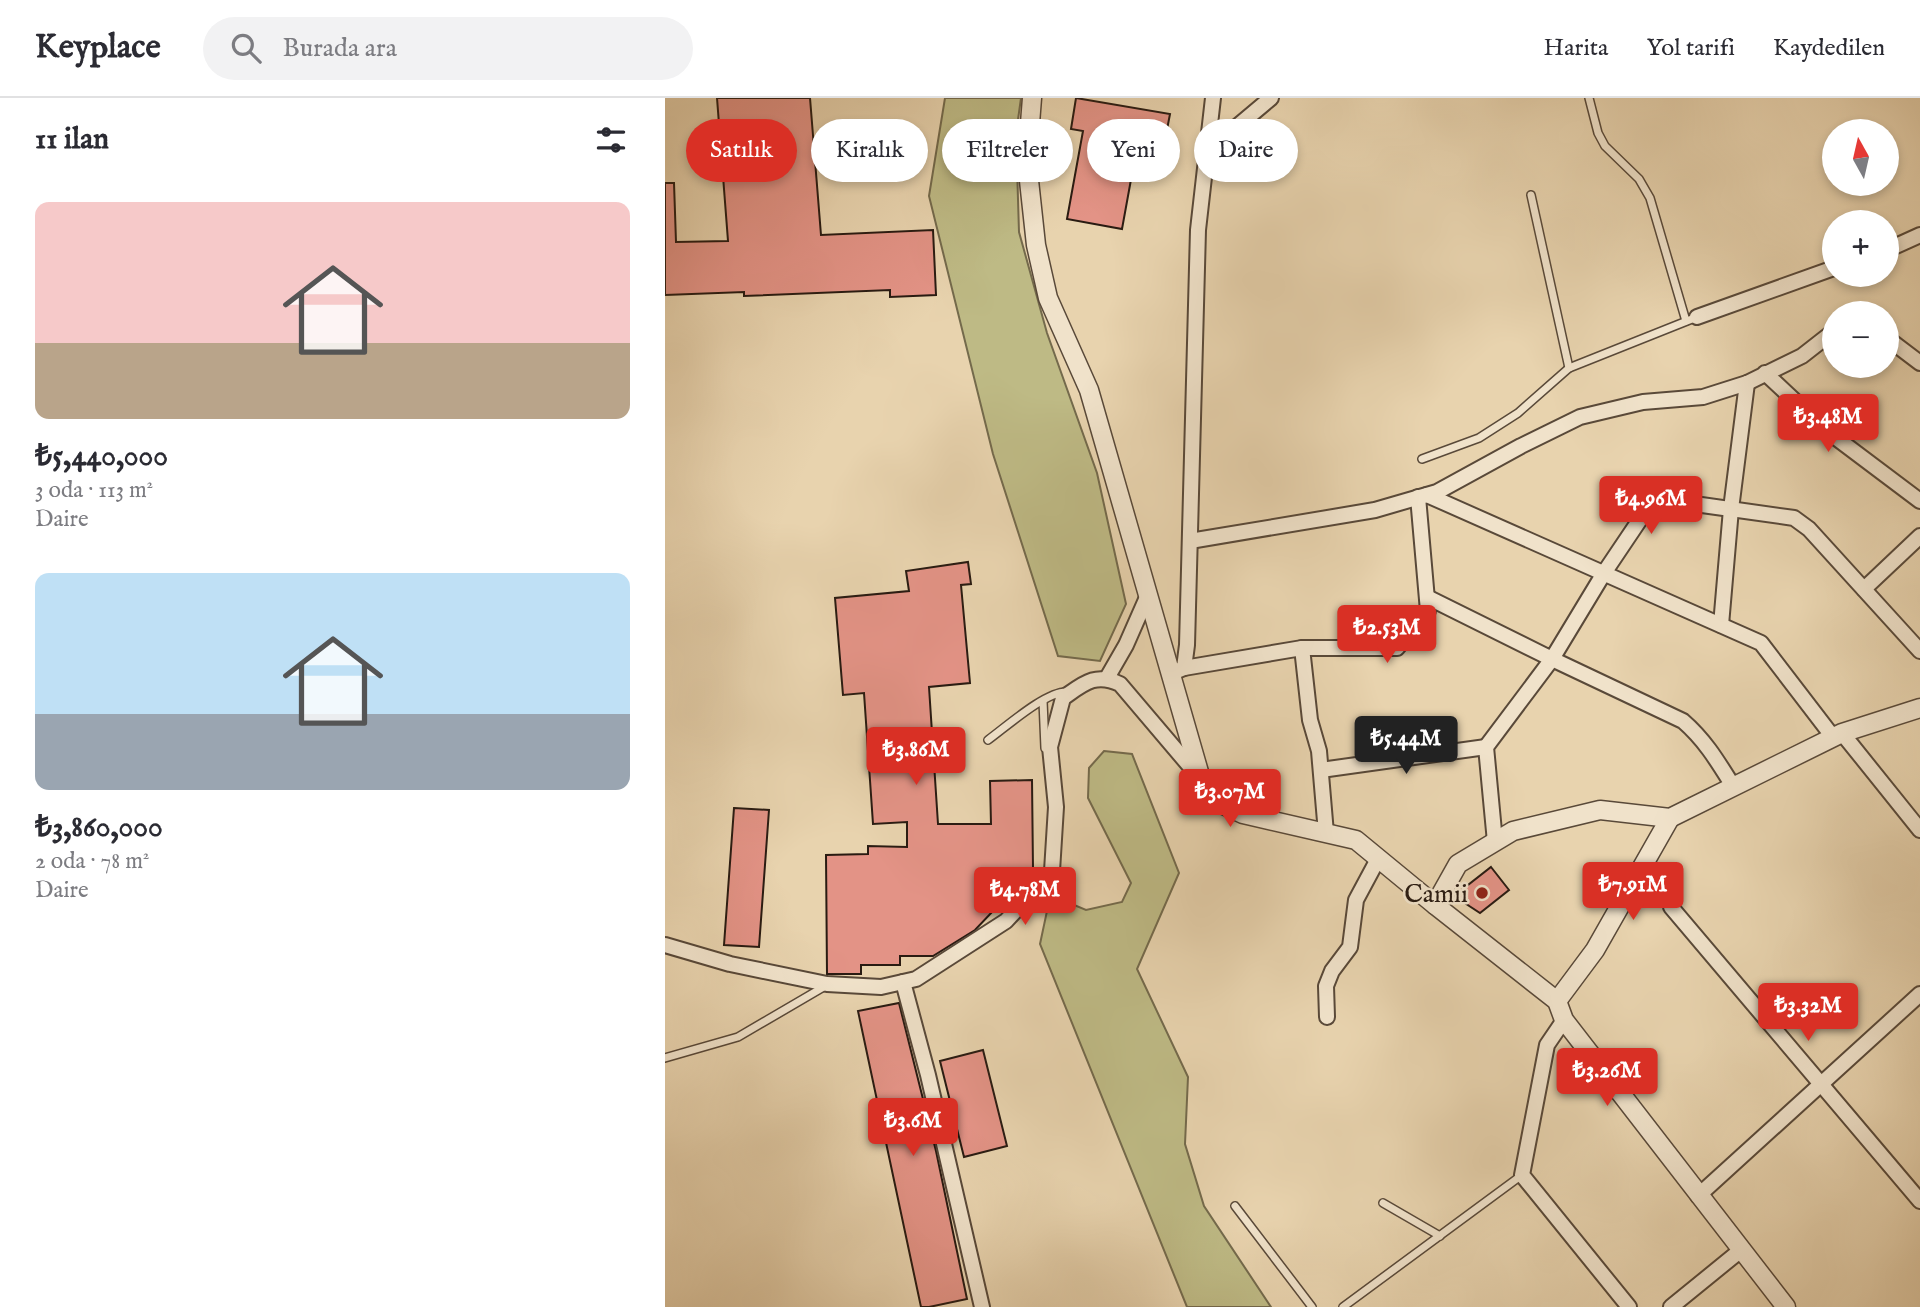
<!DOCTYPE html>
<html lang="tr">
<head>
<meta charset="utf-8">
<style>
  body { margin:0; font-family:"IM FELL English",serif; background:#f2f2f3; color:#2b2b33; height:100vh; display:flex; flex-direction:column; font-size:26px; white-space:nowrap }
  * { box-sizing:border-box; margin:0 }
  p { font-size:23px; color:#7c7c81 }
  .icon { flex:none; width:38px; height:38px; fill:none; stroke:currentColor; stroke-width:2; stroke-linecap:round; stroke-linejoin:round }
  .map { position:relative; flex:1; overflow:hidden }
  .side { display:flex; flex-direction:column; background:#fff; width:665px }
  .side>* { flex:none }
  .top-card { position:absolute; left:21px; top:21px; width:665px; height:63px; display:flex; gap:14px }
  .needle { width:46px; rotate:352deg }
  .tools { position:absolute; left:1157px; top:21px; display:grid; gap:14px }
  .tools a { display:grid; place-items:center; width:77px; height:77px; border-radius:50%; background:#fff; box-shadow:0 4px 10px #0003; font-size:35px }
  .price { position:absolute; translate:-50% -60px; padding:0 16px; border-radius:7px; background:#d93025; color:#fff; font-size:23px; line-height:46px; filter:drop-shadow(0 2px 4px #0008) }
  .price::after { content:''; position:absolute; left:50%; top:42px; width:21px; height:16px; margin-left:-10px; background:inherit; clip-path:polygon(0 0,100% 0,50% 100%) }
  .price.on { background:#222; color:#fff }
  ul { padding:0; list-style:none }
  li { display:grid; align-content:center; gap:14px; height:371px; padding:0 35px }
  li span { display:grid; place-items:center; height:217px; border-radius:14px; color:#555 }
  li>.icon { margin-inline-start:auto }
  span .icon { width:126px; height:126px; fill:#fffc; stroke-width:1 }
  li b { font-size:30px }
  h2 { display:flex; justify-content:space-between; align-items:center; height:84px; padding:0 35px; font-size:30px }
  .chip { padding:0 24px; border-radius:32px; background:#fff; box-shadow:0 4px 10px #0003; font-size:24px; line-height:63px }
  .chip.on { background:#d93025; color:#fff }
  header { display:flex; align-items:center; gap:42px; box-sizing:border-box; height:98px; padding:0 35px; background:#fff; border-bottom:2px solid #e1e1e2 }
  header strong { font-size:33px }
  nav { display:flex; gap:38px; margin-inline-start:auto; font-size:24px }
  .search { width:490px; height:63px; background:#f2f2f3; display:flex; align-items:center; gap:18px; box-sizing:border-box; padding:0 24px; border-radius:38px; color:#7c7c81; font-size:26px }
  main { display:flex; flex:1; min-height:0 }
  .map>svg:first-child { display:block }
  .green { fill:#beba85; stroke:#746a4c; stroke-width:2 }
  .building { fill:#e39386; stroke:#291b12; stroke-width:2 }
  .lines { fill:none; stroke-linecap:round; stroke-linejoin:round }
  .service-casing { stroke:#594939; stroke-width:10 }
  .minor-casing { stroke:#594939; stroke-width:18 }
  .tertiary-casing { stroke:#594939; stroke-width:21 }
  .service { stroke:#f0e2ca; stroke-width:7 }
  .minor { stroke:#f0e2ca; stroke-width:14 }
  .tertiary { stroke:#f0e2ca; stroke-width:18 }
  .poi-dot { fill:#8f2418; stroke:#f0e2ca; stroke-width:2.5 }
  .labels { text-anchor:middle; stroke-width:5; stroke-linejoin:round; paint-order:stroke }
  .poi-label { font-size:26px; fill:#291b12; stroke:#f0e2ca; text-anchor:end }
</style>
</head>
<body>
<header>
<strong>Keyplace</strong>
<div class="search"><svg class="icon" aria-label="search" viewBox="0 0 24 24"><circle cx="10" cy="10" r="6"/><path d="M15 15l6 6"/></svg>Burada ara</div>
<nav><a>Harita</a><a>Yol tarifi</a><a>Kaydedilen</a></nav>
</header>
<main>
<section class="side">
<h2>11 ilan<svg class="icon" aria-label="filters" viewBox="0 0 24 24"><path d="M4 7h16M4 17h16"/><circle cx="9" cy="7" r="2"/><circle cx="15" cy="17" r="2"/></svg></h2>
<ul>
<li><span style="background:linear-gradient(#f6c9c9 65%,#b9a48a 0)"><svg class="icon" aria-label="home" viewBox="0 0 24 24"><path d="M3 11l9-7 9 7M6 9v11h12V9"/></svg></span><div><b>₺5,440,000</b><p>3 oda · 113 m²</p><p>Daire</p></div></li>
<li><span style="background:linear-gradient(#bfe0f5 65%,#9aa5b1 0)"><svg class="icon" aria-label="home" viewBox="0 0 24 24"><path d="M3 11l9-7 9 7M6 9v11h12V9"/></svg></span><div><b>₺3,860,000</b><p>2 oda · 78 m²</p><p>Daire</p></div></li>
</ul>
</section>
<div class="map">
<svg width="1255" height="1209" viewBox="0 0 1255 1209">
  <rect width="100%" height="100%" fill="#e8d3ae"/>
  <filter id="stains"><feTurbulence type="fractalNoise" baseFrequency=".00286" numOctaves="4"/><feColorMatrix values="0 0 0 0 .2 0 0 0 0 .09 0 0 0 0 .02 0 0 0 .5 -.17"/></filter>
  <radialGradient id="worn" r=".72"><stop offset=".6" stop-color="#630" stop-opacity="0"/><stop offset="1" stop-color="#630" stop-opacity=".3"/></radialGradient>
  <g class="green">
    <path d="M280,0h76l-5,36 3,98 28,101 50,140 29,131 -26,57 -42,-5 -65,-202 -64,-258z"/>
    <path d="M439,653l28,3 47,119 -42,96 51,108 -3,67 19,62 67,101h-84l-147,-363 7,-33 15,-11 24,10 36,-8 9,-19 -43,-85 1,-30z"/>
  </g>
  <g class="building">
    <path d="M52,0h93l11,137 112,-5 3,65 -46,2v-7l-146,6v-4l-79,3v-112h9l2,59 52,-1z"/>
    <path d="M411,0l94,16 -6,31 -26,-4 -16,88 -55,-10 16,-88 -12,-2z"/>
    <path d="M303,464l3,22 -10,1 9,98 -41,4 9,137h53l-1,-43 42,-1 1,89 -58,61 -42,26h-33v9h-39v9h-34l-1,-119 42,-1v-8l39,1v-25l-34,2 -9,-131 -21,2 -8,-97 74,-7 -3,-20z"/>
    <path d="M765,623l3,24 -29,4 -3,-24z"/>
    <path d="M69,710l35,2 -10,137 -35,-2z"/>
    <path d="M826,769l18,23 -29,23 -26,-17z"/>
    <path d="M234,905l37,148 31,148 -38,8h-8l-63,-296z"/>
    <path d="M318,952l24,96 -43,11 -24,-96z"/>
  </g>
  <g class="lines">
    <defs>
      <g id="service">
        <path d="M924,0l9,35 7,13 34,33 11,19 36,123"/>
        <path d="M866,97l38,173"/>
        <path d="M757,361l57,-21 39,-25 51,-45 128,-51"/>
        <path d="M378,603l2,47"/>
        <path d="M323,642c18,-13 58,-49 79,-48"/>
        <path d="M0,960l73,-21 89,-52"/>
        <path d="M718,1105l57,33"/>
        <path d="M570,1108l77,101"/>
        <path d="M678,1209l179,-132"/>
      </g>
      <g id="minor">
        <path d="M543,53l63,-53"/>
        <path d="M1222,152l33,-15"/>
        <path d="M1032,219l137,-49"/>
        <path d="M1222,240l33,25"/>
        <path d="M1100,275l62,58 93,70"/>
        <path d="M762,397l334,148 72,94"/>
        <path d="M525,443l185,-31 62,-18 84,-46 59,-29 63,-15 60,-5 44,-14 55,-27 32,-25"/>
        <path d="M1199,491l56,-53"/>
        <path d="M762,499l125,62 52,-86 45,-67 17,-6 128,18 15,11 111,122"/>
        <path d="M1056,527l10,-116 16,-126"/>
        <path d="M637,550l8,72 9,31 7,82"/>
        <path d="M519,570l118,-20h95l31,-37 -10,-114"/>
        <path d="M507,575l12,-5 3,-23 11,-415 15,-132"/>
        <path d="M442,580l19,-33 22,-50"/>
        <path d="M1177,635l78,97"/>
        <path d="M656,672l165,-23"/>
        <path d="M830,744l-9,-95 66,-88 131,62c22,19 35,41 50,65"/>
        <path d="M1006,809l249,294"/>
        <path d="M0,847l65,19 97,20 54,3 35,-8 90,-58 46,-50 4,-64 -6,-60 13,-49c20,-14 32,-26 57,-14l79,93"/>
        <path d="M238,884l25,93 54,232"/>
        <path d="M662,919l-1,-31 6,-15 18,-24 6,-47 22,-41"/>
        <path d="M899,922l-17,25 -25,130 107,132"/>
        <path d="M1033,1098l222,-202"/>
        <path d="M1006,1209l70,-57"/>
      </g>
      <g id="tertiary">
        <path d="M367,0l-5,64 9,83 12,53 41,92 112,389 14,22 28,13 113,26 79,65 23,-41 55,-33 87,-21 70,8 172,-85 78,-25"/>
        <path d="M770,807l122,96 7,19 222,287"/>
        <path d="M892,903l38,-51 75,-132"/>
      </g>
    </defs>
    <use href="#service" class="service-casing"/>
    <use href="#minor" class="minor-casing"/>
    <use href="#tertiary" class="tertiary-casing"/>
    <use href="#service" class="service"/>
    <use href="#minor" class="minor"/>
    <use href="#tertiary" class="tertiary"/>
  </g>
  <circle class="poi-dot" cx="817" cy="795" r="7"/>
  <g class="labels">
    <g class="poi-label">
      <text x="803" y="804">Camii</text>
    </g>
  </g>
  <rect width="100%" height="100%" filter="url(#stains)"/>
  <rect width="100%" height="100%" fill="url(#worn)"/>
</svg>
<div class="tools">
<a><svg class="needle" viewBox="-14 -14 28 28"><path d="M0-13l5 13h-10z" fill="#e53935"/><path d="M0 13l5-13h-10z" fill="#7c7c81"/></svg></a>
<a>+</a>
<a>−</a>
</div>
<b class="price" style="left:1163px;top:356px">₺3.48M</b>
<b class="price" style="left:986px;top:438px">₺4.96M</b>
<b class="price" style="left:722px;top:567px">₺2.53M</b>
<b class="price on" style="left:741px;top:678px">₺5.44M</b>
<b class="price" style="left:251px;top:689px">₺3.86M</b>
<b class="price" style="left:565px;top:731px">₺3.07M</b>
<b class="price" style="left:968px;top:824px">₺7.91M</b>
<b class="price" style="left:360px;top:829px">₺4.78M</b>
<b class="price" style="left:1143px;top:945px">₺3.32M</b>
<b class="price" style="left:942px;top:1010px">₺3.26M</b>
<b class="price" style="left:248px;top:1060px">₺3.6M</b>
<div class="top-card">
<a class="chip on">Satılık</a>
<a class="chip">Kiralık</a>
<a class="chip">Filtreler</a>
<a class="chip">Yeni</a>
<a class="chip">Daire</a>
</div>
</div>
</main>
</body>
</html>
